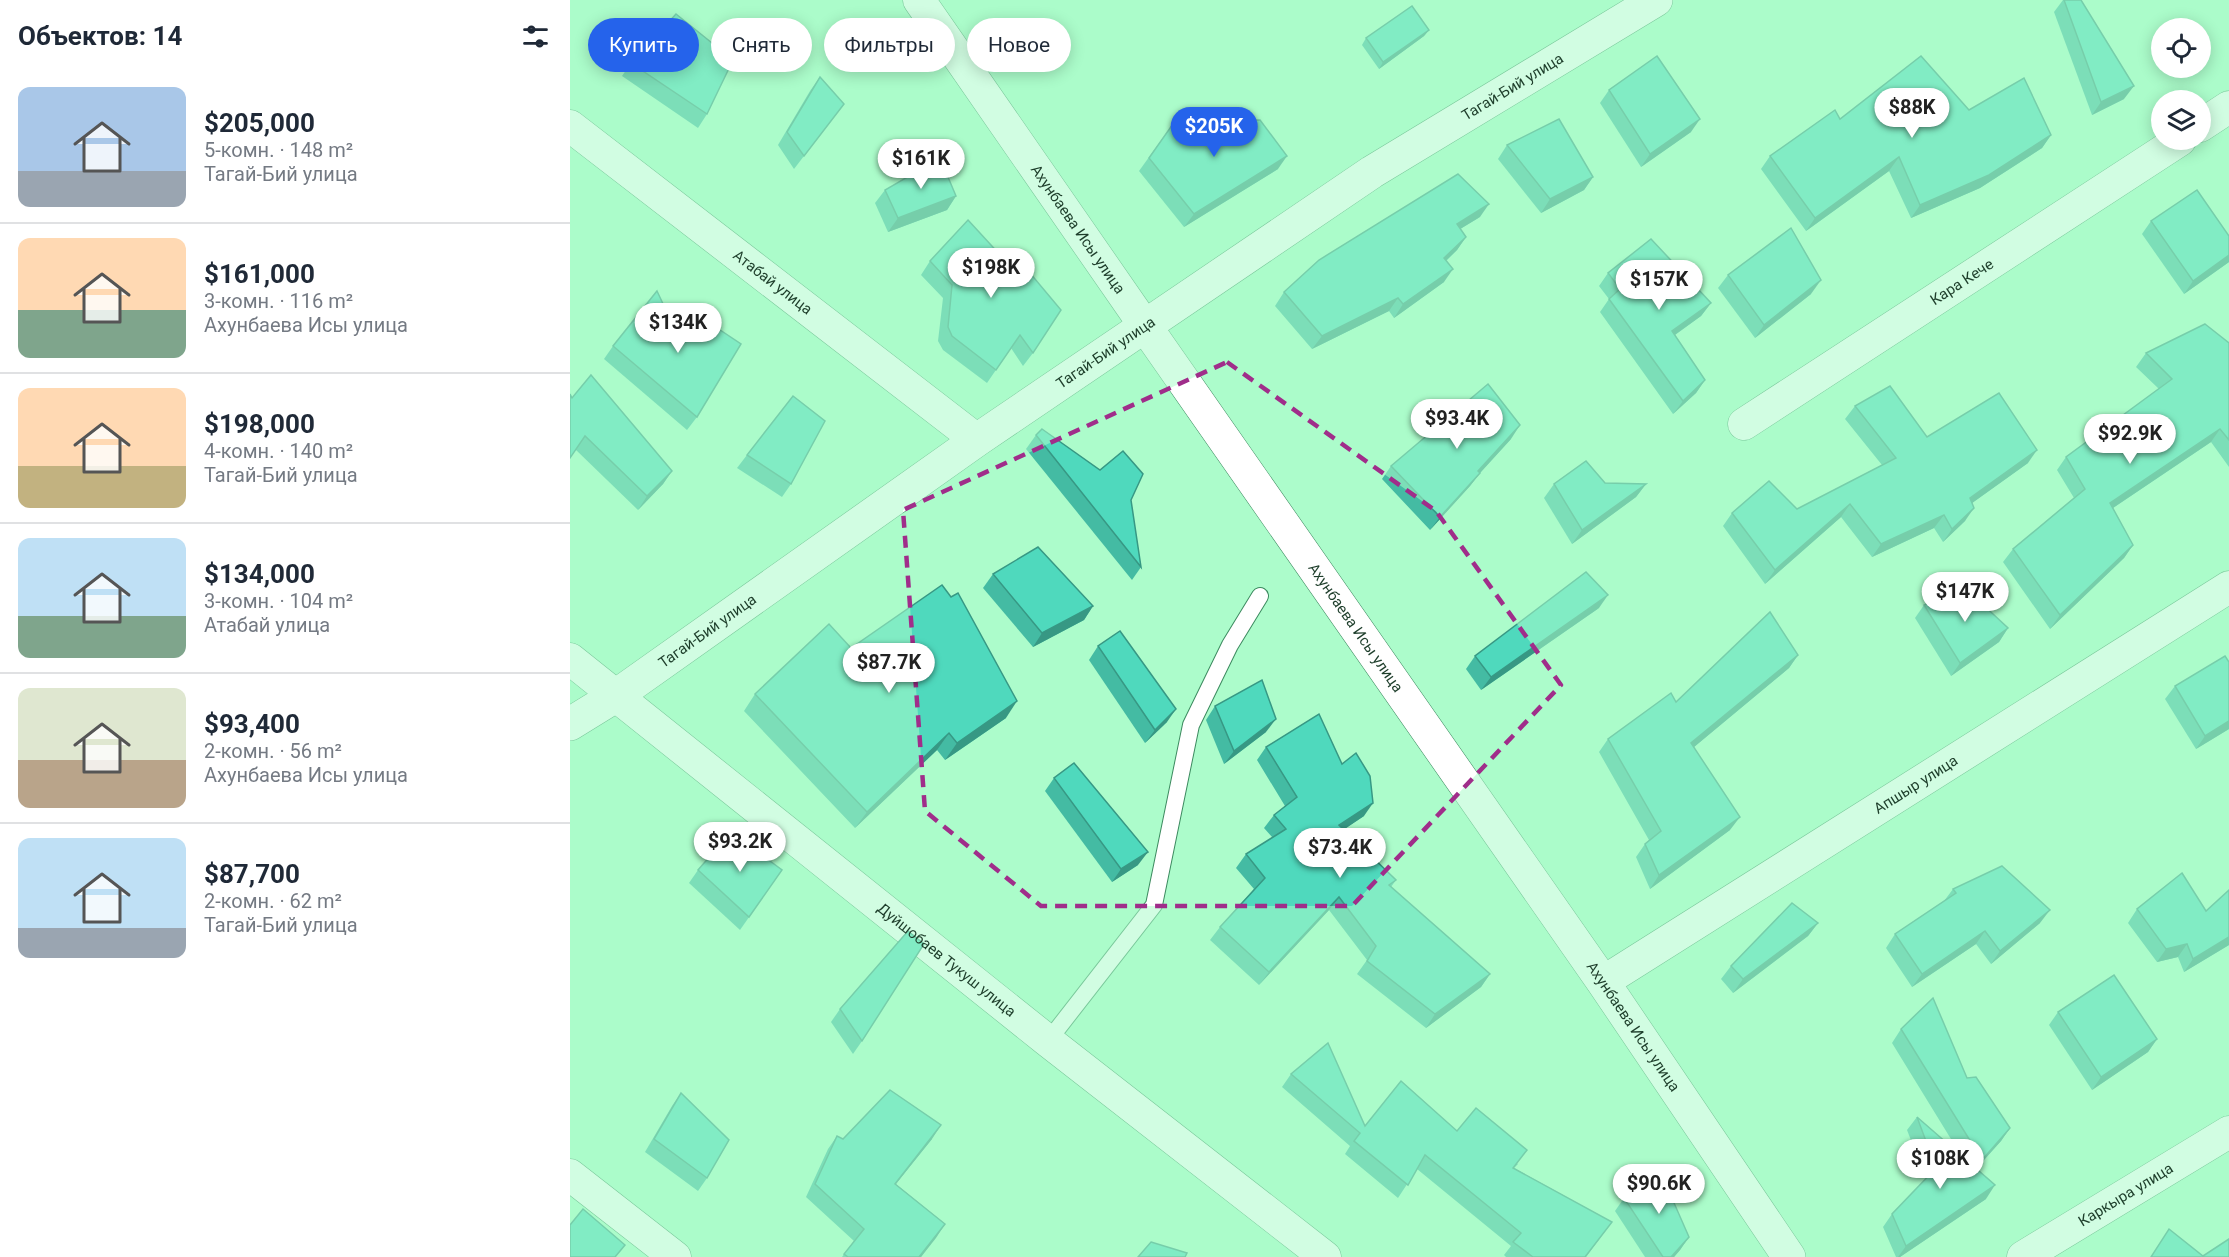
<!DOCTYPE html>
<html lang="ru">
<head>
<meta charset="utf-8">
<style>
  body { margin:0; font-family:Roboto,sans-serif; background:#f6f6f7; color:#1f2937; height:100vh; display:flex; flex-direction:column; font-size:22px; white-space:nowrap }
  * { box-sizing:border-box; margin:0 }
  p { font-size:20px; color:#747a83 }
  .icon { flex:none; width:33px; height:33px; fill:none; stroke:currentColor; stroke-width:2; stroke-linecap:round; stroke-linejoin:round }
  .map { position:relative; flex:1; overflow:hidden }
  .details { display:flex; flex-direction:column; background:#fff; width:570px }
  .details>* { flex:none }
  .guide { position:absolute; left:18px; top:18px; width:570px; height:54px; display:flex; gap:12px }
  .tools { position:absolute; left:1581px; top:18px; display:grid; gap:12px }
  .tools a { display:grid; place-items:center; width:60px; height:60px; border-radius:50%; background:#fff; box-shadow:0 3px 15px #0003; font-size:30px }
  .price { position:absolute; translate:-50% -51px; padding:0 14px; border-radius:21px; background:#fff; color:#222; font-size:20px; line-height:39px; filter:drop-shadow(0 2px 3px #0008) }
  .price::after { content:''; position:absolute; left:50%; top:36px; width:18px; height:14px; margin-left:-9px; background:inherit; clip-path:polygon(0 0,100% 0,50% 100%) }
  .price.active { background:#2563eb; color:#fff }
  ul { padding:0; list-style:none }
  li { display:flex; align-items:center; gap:18px; height:150px; padding:0 18px }
  li+li { border-top:2px solid #e0e1e3 }
  li span { display:grid; place-items:center; flex:none; width:168px; height:120px; border-radius:12px; color:#555 }
  li>.icon { margin-inline-start:auto }
  span .icon { width:72px; height:72px; fill:#fffc; stroke-width:1 }
  li b { font-size:26px }
  h2 { display:flex; justify-content:space-between; align-items:center; height:72px; padding:0 18px; font-size:26px }
  .tag { padding:0 21px; border-radius:27px; background:#fff; box-shadow:0 3px 15px #0003; font-size:21px; line-height:54px }
  .tag.active { background:#2563eb; color:#fff }
  main { display:flex; flex:1; min-height:0 }
  .map>svg:first-child { display:block }
  .lines { fill:none; stroke-linecap:round; stroke-linejoin:round }
  .lane-casing { stroke:#3c8a5f; stroke-width:18 }
  .street-casing { stroke:#3c8a5f; stroke-width:33 }
  .secondary-casing { stroke:#3c8a5f; stroke-width:34 }
  .lane { stroke:#fff; stroke-width:16 }
  .street { stroke:#fff; stroke-width:32 }
  .secondary { stroke:#fff; stroke-width:33 }
  .wall { fill:#44bba3 }
  .shaded-wall { fill:#379884 }
  .building { fill:#4fd9bd; stroke:#379884; stroke-width:1.5 }
  .marked { fill:none; stroke:#a02d8a; stroke-width:4.5; stroke-dasharray:12 8; stroke-linejoin:round }
  .labels { text-anchor:middle; stroke-width:4.5; stroke-linejoin:round; paint-order:stroke }
  .street-label { font-size:15px; fill:#1e3e2b; stroke:#fff }
</style>
</head>
<body>
<main>
<section class="details">
<h2>Объектов: 14<svg class="icon" aria-label="filters" viewBox="0 0 24 24"><path d="M4 7h16M4 17h16"/><circle cx="9" cy="7" r="2"/><circle cx="15" cy="17" r="2"/></svg></h2>
<ul>
<li><span style="background:linear-gradient(#a9c7e8 70%,#9aa5b1 0)"><svg class="icon" aria-label="home" viewBox="0 0 24 24"><path d="M3 11l9-7 9 7M6 9v11h12V9"/></svg></span><div><b>$205,000</b><p>5-комн. · 148 m²</p><p>Тагай-Бий улица</p></div></li>
<li><span style="background:linear-gradient(#ffd9b3 60%,#7fa58c 0)"><svg class="icon" aria-label="home" viewBox="0 0 24 24"><path d="M3 11l9-7 9 7M6 9v11h12V9"/></svg></span><div><b>$161,000</b><p>3-комн. · 116 m²</p><p>Ахунбаева Исы улица</p></div></li>
<li><span style="background:linear-gradient(#ffd9b3 65%,#c2b280 0)"><svg class="icon" aria-label="home" viewBox="0 0 24 24"><path d="M3 11l9-7 9 7M6 9v11h12V9"/></svg></span><div><b>$198,000</b><p>4-комн. · 140 m²</p><p>Тагай-Бий улица</p></div></li>
<li><span style="background:linear-gradient(#bfe0f5 65%,#7fa58c 0)"><svg class="icon" aria-label="home" viewBox="0 0 24 24"><path d="M3 11l9-7 9 7M6 9v11h12V9"/></svg></span><div><b>$134,000</b><p>3-комн. · 104 m²</p><p>Атабай улица</p></div></li>
<li><span style="background:linear-gradient(#dfe7d0 60%,#b9a48a 0)"><svg class="icon" aria-label="home" viewBox="0 0 24 24"><path d="M3 11l9-7 9 7M6 9v11h12V9"/></svg></span><div><b>$93,400</b><p>2-комн. · 56 m²</p><p>Ахунбаева Исы улица</p></div></li>
<li><span style="background:linear-gradient(#bfe0f5 75%,#9aa5b1 0)"><svg class="icon" aria-label="home" viewBox="0 0 24 24"><path d="M3 11l9-7 9 7M6 9v11h12V9"/></svg></span><div><b>$87,700</b><p>2-комн. · 62 m²</p><p>Тагай-Бий улица</p></div></li>
</ul>
</section>
<div class="map">
<svg width="1659" height="1257" viewBox="0 0 1659 1257">
  <rect width="100%" height="100%" fill="#acfccb"/>
  <g class="lines">
    <defs>
      <path id="lane" d="M478,1041l106,-136 37,-180 39,-80 30,-49"/>
      <g id="street">
        <path id="s1" d="M349,0l226,326"/>
        <path id="s2" d="M0,126l407,314"/>
        <path d="M1630,126l29,-19"/>
        <path id="s3" d="M1174,424l436,-284"/>
        <path id="s4" d="M0,659l478,382 277,216"/>
        <path id="s5" d="M1033,982l626,-395"/>
        <path d="M0,1175l105,82"/>
        <path id="s6" d="M1453,1257l206,-125"/>
      </g>
      <g id="secondary">
        <path id="s7" d="M575,326l458,656 186,275"/>
        <path id="s8" d="M0,724l47,-29 360,-255 395,-268 284,-172"/>
      </g>
    </defs>
    <use href="#lane" class="lane-casing"/>
    <use href="#street" class="street-casing"/>
    <use href="#secondary" class="secondary-casing"/>
    <use href="#lane" class="lane"/>
    <use href="#street" class="street"/>
    <use href="#secondary" class="secondary"/>
  </g>
  <g class="wall">
    <path d="M1493,0h18l43,99 -32,16 -38,-103z"/>
    <path d="M859,30l-5,6 -45,33 -17,-24 4,-7z"/>
    <path d="M61,63l76,51 -9,14 -76,-52z"/>
    <path d="M250,77l24,27 -50,65 -16,-24 32,-54z"/>
    <path d="M1039,90l82,42 -50,35 -41,-64z"/>
    <path d="M1399,110l82,25 -9,13 -62,40 -69,30 -22,-47 -83,60 -45,-62 9,-13 70,-37z"/>
    <path d="M605,121l103,48 -94,58 -45,-56z"/>
    <path d="M937,145l86,32 -9,13 -43,23 -43,-54z"/>
    <path d="M315,190l71,6 -9,14 -59,22 -13,-29z"/>
    <path d="M910,217l-20,12 6,8 -9,13 -11,11 -2,21 -50,36 -5,-7 -77,38 -37,-43 9,-14z"/>
    <path d="M1581,221l78,41 -45,32 -42,-60z"/>
    <path d="M360,261l94,20 6,-8 3,80 -10,13 -12,-18 -24,35 -44,-33 -5,-9 5,-43 -22,-23z"/>
    <path d="M1038,273l103,30 -10,13 -26,19 30,45 -9,13 -23,21 -73,-102 9,-13 -10,-13z"/>
    <path d="M1158,275l83,19 -56,44 -37,-50z"/>
    <path d="M1659,343v124l-18,-25 -98,66 20,37 -9,13 -74,71 -47,-67 10,-13 61,-51 -17,-28 9,-13 93,-68 -23,-22 10,-14z"/>
    <path d="M43,346l84,71 -10,13 -83,-71z"/>
    <path d="M2,398l100,73 -9,13 -25,26 -62,-60z"/>
    <path d="M1285,406l72,31 101,26 -56,40 -7,18 -22,21 -9,-14 -62,29 -31,-40 -76,67 -42,-58 9,-13 65,-4 85,-44 -37,-46z"/>
    <path d="M466,435l95,65 10,67 -9,13 -106,-131z"/>
    <path d="M941,439l-31,34 -10,13 -40,44 -48,-51 9,-13z"/>
    <path d="M177,455l44,29 -9,13 -45,-29z"/>
    <path d="M1035,483l41,1 -10,13 -64,47 -28,-46 10,-14z"/>
    <path d="M423,574l100,32 -9,14 -51,27 -50,-59z"/>
    <path d="M1354,605l84,23 -9,14 -48,34 -36,-58z"/>
    <path d="M1029,608l-118,82 -15,-21 9,-13z"/>
    <path d="M528,646l69,76 -22,21 -56,-83z"/>
    <path d="M281,648l155,70 -61,42 -8,-10 -82,78 -111,-117 11,-17z"/>
    <path d="M1228,655l-9,13 -95,79 36,83 -80,59 -14,-32 9,-13 4,-4 -50,-88 9,-13 68,-37z"/>
    <path d="M1659,662v67l-33,20 -31,-50 10,-13z"/>
    <path d="M645,706l51,26 -42,32 -18,-44z"/>
    <path d="M696,747l98,69 -20,13 52,51 -5,7 99,87 -9,13 -55,41 -69,-54 10,-14 -38,-50 -70,75 -49,-45 10,-13 34,-38 -18,-21 10,-14 27,-16 -9,-10 10,-13 11,-9 -28,-46z"/>
    <path d="M484,778l84,87 -26,17 -67,-91z"/>
    <path d="M128,870h84l-42,60 -51,-47z"/>
    <path d="M1383,889l87,34 -49,41 -15,-20 -64,43 -26,-39 9,-14 49,-33z"/>
    <path d="M1567,909l69,2 23,34 -45,27 -6,-15 -21,5 -29,-39z"/>
    <path d="M1248,923l-10,13 -75,57 -12,-14 10,-13z"/>
    <path d="M270,1009l22,32 -9,13 -22,-32z"/>
    <path d="M1488,1012l99,27 -9,13 -56,38 -43,-65z"/>
    <path d="M1331,1029l109,99 -9,13 -25,28 10,30 -86,58h-4l-13,-30 9,-13 34,-35 -19,-49 10,-13 45,40 -70,-114z"/>
    <path d="M721,1074l74,52 92,5 61,33 -4,4 98,54 -26,35h-80l-2,-2 7,-9 -94,-77 -19,29 -53,-44 5,-8 -68,-59z"/>
    <path d="M111,1093l26,85 -9,13 -53,-39 27,-46z"/>
    <path d="M267,1136l6,3h89l-36,45 49,40 -24,33h-79l12,-16 -48,-44 22,-48z"/>
    <path d="M1054,1198l65,39 -9,13 -6,7h-29l-30,-46z"/>
  </g>
  <g class="shaded-wall">
    <path d="M859,30l-5,6 -45,33 4,-7z"/>
    <path d="M1564,86l-10,13 -32,16 9,-13z"/>
    <path d="M1130,119l-9,13 -50,35 9,-13z"/>
    <path d="M1481,135l-9,13 -62,40 -69,30 9,-13z"/>
    <path d="M717,156l-9,13 -94,58 10,-13z"/>
    <path d="M1329,157l-10,14 -83,60 9,-13z"/>
    <path d="M1023,177l-9,13 -43,23 9,-14z"/>
    <path d="M386,196l-9,14 -59,22 10,-14z"/>
    <path d="M919,204l-9,13 -33,20 10,-13z"/>
    <path d="M896,237l-9,13 -22,21 9,-13z"/>
    <path d="M1659,255v7l-45,32 9,-13z"/>
    <path d="M883,269l-9,13 -50,36 9,-14z"/>
    <path d="M1251,280l-10,14 -56,44 9,-13z"/>
    <path d="M828,298l-9,13 -77,38 10,-13z"/>
    <path d="M1141,303l-10,13 -39,28 10,-13z"/>
    <path d="M1135,380l-9,13 -23,21 10,-13z"/>
    <path d="M950,425l-9,14 -42,46 9,-14z"/>
    <path d="M1650,429l-9,13 -110,74 9,-13z"/>
    <path d="M1467,450l-9,13 -67,48 9,-13z"/>
    <path d="M102,471l-9,13 -25,26 9,-14z"/>
    <path d="M910,473l-10,13 -40,44 10,-13z"/>
    <path d="M1076,484l-10,13 -64,47 10,-14z"/>
    <path d="M1280,504l-9,13 -76,67 10,-14z"/>
    <path d="M1404,508l-9,13 -22,21 9,-13z"/>
    <path d="M1374,515l-10,13 -62,29 9,-13z"/>
    <path d="M1563,545l-9,13 -74,71 10,-14z"/>
    <path d="M1038,595l-9,13 -118,82 10,-13z"/>
    <path d="M523,606l-9,14 -51,27 9,-14z"/>
    <path d="M1438,628l-9,14 -48,34 9,-13z"/>
    <path d="M1228,655l-9,13 -107,89 9,-14z"/>
    <path d="M447,701l-11,17 -61,42 12,-17z"/>
    <path d="M606,709l-9,13 -22,21 10,-13z"/>
    <path d="M706,719l-10,13 -42,32 10,-13z"/>
    <path d="M1659,721v8l-33,20 9,-13z"/>
    <path d="M379,733l-12,17 -82,78 12,-16z"/>
    <path d="M803,803l-9,13 -34,23 9,-14z"/>
    <path d="M1170,817l-10,13 -80,59 9,-14z"/>
    <path d="M578,852l-10,13 -26,17 9,-13z"/>
    <path d="M769,897l-10,13 -70,75 10,-13z"/>
    <path d="M1480,910l-10,13 -49,41 9,-13z"/>
    <path d="M1248,923l-10,13 -75,57 10,-14z"/>
    <path d="M1415,931l-9,13 -64,43 10,-13z"/>
    <path d="M1659,937v8l-45,27 9,-13z"/>
    <path d="M1617,944l-9,13 -21,5 9,-13z"/>
    <path d="M920,974l-9,13 -55,41 9,-14z"/>
    <path d="M1587,1039l-9,13 -56,38 9,-13z"/>
    <path d="M371,1125l-9,14 -47,58 10,-13z"/>
    <path d="M1440,1128l-9,13 -29,32 10,-13z"/>
    <path d="M1425,1185l-9,14 -86,58h-2l8,-11z"/>
    <path d="M375,1224l-9,14 -15,19h-2z"/>
    <path d="M1119,1237l-9,13 -6,7h-3z"/>
  </g>
  <g class="building">
    <path d="M1494,0h17l53,86 -33,16z"/>
    <path d="M842,6l17,24 -46,32 -17,-24z"/>
    <path d="M106,14l57,46 -26,54 -76,-51z"/>
    <path d="M1087,56l43,63 -50,35 -41,-64z"/>
    <path d="M1351,56l48,54 55,-32 27,57 -62,40 -69,30 -21,-48 -84,61 -45,-62 65,-46 5,9z"/>
    <path d="M250,77l24,27 -40,52 -17,-24z"/>
    <path d="M989,119l34,58 -43,22 -43,-54z"/>
    <path d="M690,120l27,36 -93,58 -45,-56 26,-37z"/>
    <path d="M370,158l16,38 -58,22 -13,-28z"/>
    <path d="M888,174l31,30 -32,20 9,13 -22,21 9,11 -50,35 -5,-6 -76,38 -38,-44 35,-32z"/>
    <path d="M1627,190l32,46v19l-36,26 -42,-60z"/>
    <path d="M398,220l57,62 5,-9 31,37 -28,43 -13,-18 -24,35 -44,-34 -4,-9 4,-42 -22,-24z"/>
    <path d="M1221,228l30,52 -57,45 -36,-50z"/>
    <path d="M1081,239l60,64 -39,28 33,49 -22,21 -74,-102 11,-10 -12,-16z"/>
    <path d="M87,291l23,49 19,-24 42,28 -44,73 -84,-71z"/>
    <path d="M1635,324l24,19v97l-9,-11 -110,74 23,42 -73,70 -47,-66 72,-60 -19,-32 106,-78 -26,-26z"/>
    <path d="M21,375l81,96 -25,25 -62,-60 -15,22v-64l2,4z"/>
    <path d="M918,384l32,41 -42,46 2,2 -40,44 -49,-51z"/>
    <path d="M1320,386l37,51 72,-44 38,57 -67,48 4,10 -22,21 -8,-14 -63,29 -31,-40 -75,66 -43,-57 37,-32 28,28 99,-51 -41,-52z"/>
    <path d="M223,396l32,25 -34,63 -44,-29z"/>
    <path d="M472,429l58,41 23,-19 20,23 -12,26 10,67 -105,-132z"/>
    <path d="M1016,461l19,22 41,1 -64,46 -28,-46z"/>
    <path d="M468,547l55,59 -51,27 -49,-59z"/>
    <path d="M1016,572l22,23 -117,82 -16,-21z"/>
    <path d="M372,585l9,12 7,-4 59,108 -60,42 -8,-10 -82,79 -112,-118 74,-70 22,24z"/>
    <path d="M1395,588l43,40 -48,35 -36,-58z"/>
    <path d="M1200,612l28,43 -107,88 49,74 -81,58 -14,-31 16,-13 -53,-92 63,-46 5,9z"/>
    <path d="M550,631l56,78 -21,21 -57,-84z"/>
    <path d="M1655,656l4,6v59l-24,15 -30,-50z"/>
    <path d="M692,680l14,39 -42,32 -19,-45z"/>
    <path d="M749,714l23,50 14,-11 14,23 3,27 -34,22 57,55 -7,5 101,89 -55,40 -68,-53 9,-15 -37,-49 -70,75 -49,-45 45,-49 -19,-24 40,-25 -12,-14 23,-18 -31,-50z"/>
    <path d="M504,763l74,89 -27,17 -67,-91z"/>
    <path d="M161,832l51,38 -33,47 -51,-47z"/>
    <path d="M1432,866l48,44 -50,41 -15,-20 -63,43 -27,-40 61,-41 -3,-4z"/>
    <path d="M1612,873l24,38 23,-21v47l-36,22 -6,-15 -21,5 -29,-40z"/>
    <path d="M1222,903l26,20 -75,56 -12,-13z"/>
    <path d="M338,931l16,13 -62,97 -22,-32z"/>
    <path d="M1544,975l43,64 -56,38 -43,-65z"/>
    <path d="M1363,998l34,80 9,-1 34,51 -28,32 -81,-131z"/>
    <path d="M758,1043l37,83 36,-45 56,50 19,-23 51,42 -14,18 99,54 -27,35h-52l-20,-15 8,-9 -96,-78 -17,30 -54,-44 6,-8 -69,-59z"/>
    <path d="M320,1090l51,35 -46,59 50,40 -26,33h-71l-4,-3 20,-25 -49,-45 22,-48 6,3z"/>
    <path d="M111,1093l48,47 -22,38 -53,-39z"/>
    <path d="M1347,1117l78,68 -89,61 -14,-32 44,-46z"/>
    <path d="M1090,1171l29,66 -18,20h-8l-39,-59z"/>
    <path d="M13,1209l42,36 -10,12h-45v-32z"/>
    <path d="M1599,1229l34,27 26,-17v18h-78z"/>
    <path d="M581,1242l36,11 -2,4h-47z"/>
  </g>
  <path d="M0 0H1659V1257H0ZM657,362l209,149 125,174 -209,221h-311l-116,-95 -22,-301z" fill="#acfccb" fill-opacity=".55" fill-rule="evenodd"/>
  <path class="marked" d="M657,362l209,149 125,174 -209,221h-311l-116,-95 -22,-301z"/>
  <g class="labels">
    <g class="street-label">
      <text dy="5" stroke="none"><textPath href="#s8" startOffset="1138">Тагай-Бий улица</textPath></text>
      <text dy="5" stroke="none"><textPath href="#s1" startOffset="279">Ахунбаева Исы улица</textPath></text>
      <text dy="5" stroke="none"><textPath href="#s3" startOffset="260">Кара Кече</textPath></text>
      <text dy="5" stroke="none"><textPath href="#s2" startOffset="256">Атабай улица</textPath></text>
      <text dy="5" stroke="none"><textPath href="#s8" startOffset="652">Тагай-Бий улица</textPath></text>
      <text dy="5" stroke="none"><textPath href="#s7" startOffset="368">Ахунбаева Исы улица</textPath></text>
      <text dy="5" stroke="none"><textPath href="#s8" startOffset="166">Тагай-Бий улица</textPath></text>
      <text dy="5" stroke="none"><textPath href="#s5" startOffset="370">Апшыр улица</textPath></text>
      <text dy="5" stroke="none"><textPath href="#s4" startOffset="482">Дуйшобаев Тукуш улица</textPath></text>
      <text dy="5" stroke="none"><textPath href="#s7" startOffset="854">Ахунбаева Исы улица</textPath></text>
      <text dy="5" stroke="none"><textPath href="#s6" startOffset="120">Каркыра улица</textPath></text>
    </g>
  </g>
</svg>
<div class="tools">
<a><svg class="icon" aria-label="locate" viewBox="0 0 24 24"><circle cx="12" cy="12" r="6"/><path d="M12 2v4M12 18v4M2 12h4M18 12h4"/></svg></a>
<a><svg class="icon" aria-label="layers" viewBox="0 0 24 24"><path d="M12 4l9 5-9 5-9-5zM3 14l9 5 9-5"/></svg></a>
</div>
<b class="price" style="left:1342px;top:139px">$88K</b>
<b class="price active" style="left:644px;top:158px">$205K</b>
<b class="price" style="left:351px;top:190px">$161K</b>
<b class="price" style="left:421px;top:299px">$198K</b>
<b class="price" style="left:1089px;top:311px">$157K</b>
<b class="price" style="left:108px;top:354px">$134K</b>
<b class="price" style="left:887px;top:450px">$93.4K</b>
<b class="price" style="left:1560px;top:465px">$92.9K</b>
<b class="price" style="left:1395px;top:623px">$147K</b>
<b class="price" style="left:319px;top:694px">$87.7K</b>
<b class="price" style="left:170px;top:873px">$93.2K</b>
<b class="price" style="left:770px;top:879px">$73.4K</b>
<b class="price" style="left:1370px;top:1190px">$108K</b>
<b class="price" style="left:1089px;top:1215px">$90.6K</b>
<div class="guide">
<a class="tag active">Купить</a>
<a class="tag">Снять</a>
<a class="tag">Фильтры</a>
<a class="tag">Новое</a>
</div>
</div>
</main>
</body>
</html>
